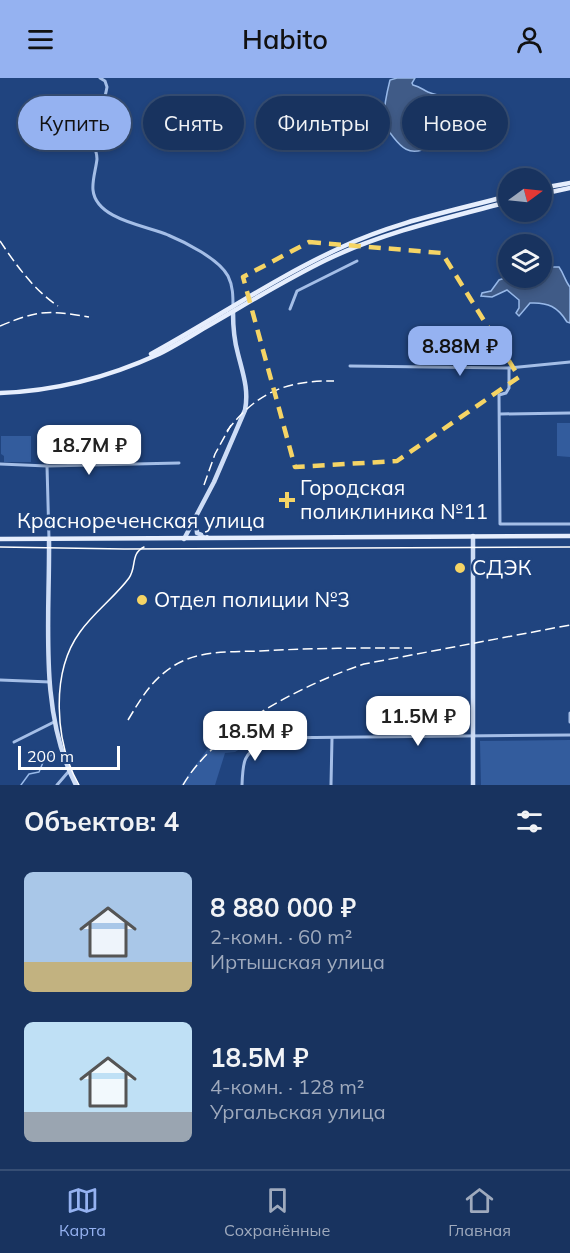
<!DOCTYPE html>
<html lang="ru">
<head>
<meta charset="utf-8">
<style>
  body { margin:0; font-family:Mulish,sans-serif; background:#213b65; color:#f1f3f6; height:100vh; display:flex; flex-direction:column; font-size:22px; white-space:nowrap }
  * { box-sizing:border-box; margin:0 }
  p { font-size:20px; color:#9faabd }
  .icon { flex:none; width:33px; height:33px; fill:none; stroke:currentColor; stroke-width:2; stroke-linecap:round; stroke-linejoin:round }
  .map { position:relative; height:707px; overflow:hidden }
  .drawer { display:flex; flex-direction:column; background:#18335f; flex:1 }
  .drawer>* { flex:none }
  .guide { position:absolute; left:18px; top:18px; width:534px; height:54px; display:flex; gap:12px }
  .needle { width:39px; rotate:75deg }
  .fabs { position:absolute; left:498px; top:90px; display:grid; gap:12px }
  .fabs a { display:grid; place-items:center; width:54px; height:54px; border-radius:50%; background:#18335f; box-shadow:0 3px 9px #0003,0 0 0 2px #364e74; font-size:30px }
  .scale { position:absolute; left:18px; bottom:15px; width:102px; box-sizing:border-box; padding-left:6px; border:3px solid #fff; border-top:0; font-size:16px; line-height:21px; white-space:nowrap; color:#fff; -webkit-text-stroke:4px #20447f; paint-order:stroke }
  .price { position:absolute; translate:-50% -51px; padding:0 14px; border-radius:12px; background:#fff; color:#222; font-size:20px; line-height:39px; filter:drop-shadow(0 2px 3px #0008) }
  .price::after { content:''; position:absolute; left:50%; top:36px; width:18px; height:14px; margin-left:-9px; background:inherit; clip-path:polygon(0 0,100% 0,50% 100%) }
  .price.on { background:#95b2f1; color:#111 }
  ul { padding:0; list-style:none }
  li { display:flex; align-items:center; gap:18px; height:150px; padding:0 24px }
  li span { display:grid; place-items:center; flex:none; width:168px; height:120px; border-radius:9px; color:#555 }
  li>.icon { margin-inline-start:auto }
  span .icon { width:72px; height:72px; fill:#fffc; stroke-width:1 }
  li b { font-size:26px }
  h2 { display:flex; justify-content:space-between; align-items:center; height:72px; padding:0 24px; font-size:26px }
  .tag { padding:0 21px; border-radius:27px; background:#18335f; box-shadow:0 3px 9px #0003,0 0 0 2px #364e74; font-size:21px; line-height:54px }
  .tag.on { background:#95b2f1; color:#111 }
  header { display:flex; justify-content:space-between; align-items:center; height:78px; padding:0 24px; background:#95b2f1; color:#111; font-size:27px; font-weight:600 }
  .tabs { display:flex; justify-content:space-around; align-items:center; height:84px; border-top:2px solid #364e74; background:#18335f; font-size:16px; color:#9faabd }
  .tabs a { display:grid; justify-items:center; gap:3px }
  .tabs .on { color:#95b2f1 }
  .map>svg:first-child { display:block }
  .green { fill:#335c9d }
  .water { fill:#405b87; stroke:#98b9e9; stroke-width:1.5 }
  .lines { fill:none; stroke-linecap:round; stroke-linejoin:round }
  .stream { stroke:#98b9e9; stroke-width:1.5 }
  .street { stroke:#a4bee7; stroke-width:3 }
  .secondary { stroke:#ceddf6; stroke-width:4.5 }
  .primary { stroke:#e6eefd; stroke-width:4.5 }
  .tram { stroke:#fff; stroke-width:1.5 }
  .rail { stroke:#fff; stroke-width:1.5; stroke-dasharray:10 4.5; stroke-linecap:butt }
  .marked { fill:none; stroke:#f5d465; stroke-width:4.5; stroke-dasharray:12 8; stroke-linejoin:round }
  .poi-dot { fill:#f5d465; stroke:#20447f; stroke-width:2 }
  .labels { text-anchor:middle; stroke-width:5; stroke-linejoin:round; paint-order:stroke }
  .poi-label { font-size:21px; fill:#fff; stroke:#20447f; text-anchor:start }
  .street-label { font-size:21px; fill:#fff; stroke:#20447f }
</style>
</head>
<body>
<header><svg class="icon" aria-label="menu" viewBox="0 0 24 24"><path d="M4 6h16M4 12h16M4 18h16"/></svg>Habito<svg class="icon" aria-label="person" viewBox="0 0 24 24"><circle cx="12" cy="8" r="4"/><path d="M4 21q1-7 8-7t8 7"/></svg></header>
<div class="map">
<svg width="570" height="707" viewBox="0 0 570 707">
  <rect width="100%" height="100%" fill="#20447f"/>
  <g class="green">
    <path d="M557,345h13v34l-13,-1z"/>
    <path d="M1,358h30v26h-27v-6l-3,-2z"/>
    <path d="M230,658l27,2 -22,14 -10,1 -10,32h-34l28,-38z"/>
    <path d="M570,662v45h-89l-1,-44z"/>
  </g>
  <g class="water">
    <path d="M397,0h18l-3,5 1,2c7,2 9,4 15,7 9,4 17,3 25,10 -4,20 -10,42 -31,48 -13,4 -20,-2 -28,-12 -5,-6 -10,-13 -10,-21 0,-13 3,-25 6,-37z"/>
    <path d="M549,189h10c5,7 6,14 11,20v36l-3,-1c-9,-15 -19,-20 -37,-19l-11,13 -3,-3 3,-5v-8l-12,-10 -15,7 -11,-1 1,-3 9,-2 8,-11 9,-3 34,1v-8z"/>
  </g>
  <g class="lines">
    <path class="stream" d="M21,707l8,-11 10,-2 5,-12 9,-6"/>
    <g class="street">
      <path d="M100,0l5,3 2,6c-3,18 -11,36 -13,54 0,6 3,11 3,18 -1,10 -5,21 -4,31 3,30 55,36 75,45 17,7 51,24 60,41 5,10 5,20 5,31"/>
      <path d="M290,231l7,-18 60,-30"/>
      <path d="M350,288l159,2 61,-6"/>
      <path d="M509,290v20l-3,5 -7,2 1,129h70"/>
      <path d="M500,336l70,-1"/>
      <path d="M0,386l47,2 132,-3"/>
      <path d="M47,388l2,73"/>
      <path d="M0,602l50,2"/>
      <path d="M570,635v9"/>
      <path d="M14,664l40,-20"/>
      <path d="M57,707l12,-14"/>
      <path d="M242,707c1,-29 2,-28 24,-47l304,-3"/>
      <path d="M331,707l1,-47"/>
    </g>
    <g class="secondary">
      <path d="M196,442l1,13 10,4"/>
      <path d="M473,458v249"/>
      <path d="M49,461c1,80 -11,173 27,246"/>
      <path d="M184,461l30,-57 31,-72c4,-20 -2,-36 -7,-56 -4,-14 -5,-28 -5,-42"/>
    </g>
    <g class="primary">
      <path d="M542,110l28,-5"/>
      <path d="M542,116l28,-6"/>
      <path d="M151,276c64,-35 125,-77 191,-107 53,-25 110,-36 166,-51"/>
      <path d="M0,315c55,-2 109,-16 159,-39 16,-8 32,-18 47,-27 40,-23 79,-47 120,-67 58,-28 121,-42 182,-58"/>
      <path d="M0,461l570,-3"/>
    </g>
    <g class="tram">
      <path d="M0,469l124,2 446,-2"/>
      <path d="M79,707c-24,-42 -29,-112 1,-153 14,-20 35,-35 49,-54 8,-11 1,-24 15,-31"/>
    </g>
    <g class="rail">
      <path d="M0,163c16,24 34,49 58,65"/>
      <path d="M0,248c39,-16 47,-16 89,-9"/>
      <path d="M227,353c29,-38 59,-51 107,-50"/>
      <path d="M204,407l11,-31 16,-29"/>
      <path d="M128,642c14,-23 24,-41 47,-55 25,-15 57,-13 85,-14 51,-3 101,-3 152,-3"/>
      <path d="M183,707c32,-56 121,-101 181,-121l206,-39"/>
    </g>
  </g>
  <path class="marked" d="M309,164l133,11 77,124 -122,84 -102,6 -52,-190z"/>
  <g class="poi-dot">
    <path d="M284 413h6v6h6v6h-6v6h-6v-6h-6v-6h6z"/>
    <circle cx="460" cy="490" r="6"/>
    <circle cx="142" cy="522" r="6"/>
  </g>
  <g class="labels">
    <g class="poi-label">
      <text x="300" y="417">Городская<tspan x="300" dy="24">поликлиника №11</tspan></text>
      <text x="472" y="497">СДЭК</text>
      <text x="154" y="529">Отдел полиции №3</text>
    </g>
    <g class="street-label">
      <text x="141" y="450">Краснореченская улица</text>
    </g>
  </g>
</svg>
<div class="fabs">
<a><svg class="needle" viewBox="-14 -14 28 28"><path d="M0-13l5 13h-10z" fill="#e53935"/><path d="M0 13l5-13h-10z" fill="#9faabd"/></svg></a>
<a><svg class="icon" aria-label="layers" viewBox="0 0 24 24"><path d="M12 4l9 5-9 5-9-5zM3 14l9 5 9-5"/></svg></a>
</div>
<div class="scale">200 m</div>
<b class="price on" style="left:460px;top:299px">8.88M ₽</b>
<b class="price" style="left:89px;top:398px">18.7M ₽</b>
<b class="price" style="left:418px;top:669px">11.5M ₽</b>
<b class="price" style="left:255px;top:684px">18.5M ₽</b>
<div class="guide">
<a class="tag on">Купить</a>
<a class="tag">Снять</a>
<a class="tag">Фильтры</a>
<a class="tag">Новое</a>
</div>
</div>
<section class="drawer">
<h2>Объектов: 4<svg class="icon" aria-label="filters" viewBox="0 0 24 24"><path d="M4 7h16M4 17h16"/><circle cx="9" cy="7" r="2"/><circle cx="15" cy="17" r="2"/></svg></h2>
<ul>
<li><span style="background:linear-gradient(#a9c7e8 75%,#c2b280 0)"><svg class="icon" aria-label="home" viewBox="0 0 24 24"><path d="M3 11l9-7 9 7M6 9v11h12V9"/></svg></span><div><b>8 880 000 ₽</b><p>2-комн. · 60 m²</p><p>Иртышская улица</p></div></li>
<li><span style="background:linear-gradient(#bfe0f5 75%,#9aa5b1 0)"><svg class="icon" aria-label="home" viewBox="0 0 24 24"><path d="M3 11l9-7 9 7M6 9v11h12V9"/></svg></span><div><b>18.5M ₽</b><p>4-комн. · 128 m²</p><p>Ургальская улица</p></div></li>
</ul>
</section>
<nav class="tabs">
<a class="on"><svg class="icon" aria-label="map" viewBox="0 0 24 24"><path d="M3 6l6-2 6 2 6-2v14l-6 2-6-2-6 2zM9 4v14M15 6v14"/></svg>Карта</a>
<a><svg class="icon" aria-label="saved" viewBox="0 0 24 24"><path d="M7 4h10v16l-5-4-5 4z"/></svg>Сохранённые</a>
<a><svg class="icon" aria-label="home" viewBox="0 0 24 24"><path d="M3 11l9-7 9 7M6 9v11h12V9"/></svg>Главная</a>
</nav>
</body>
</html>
